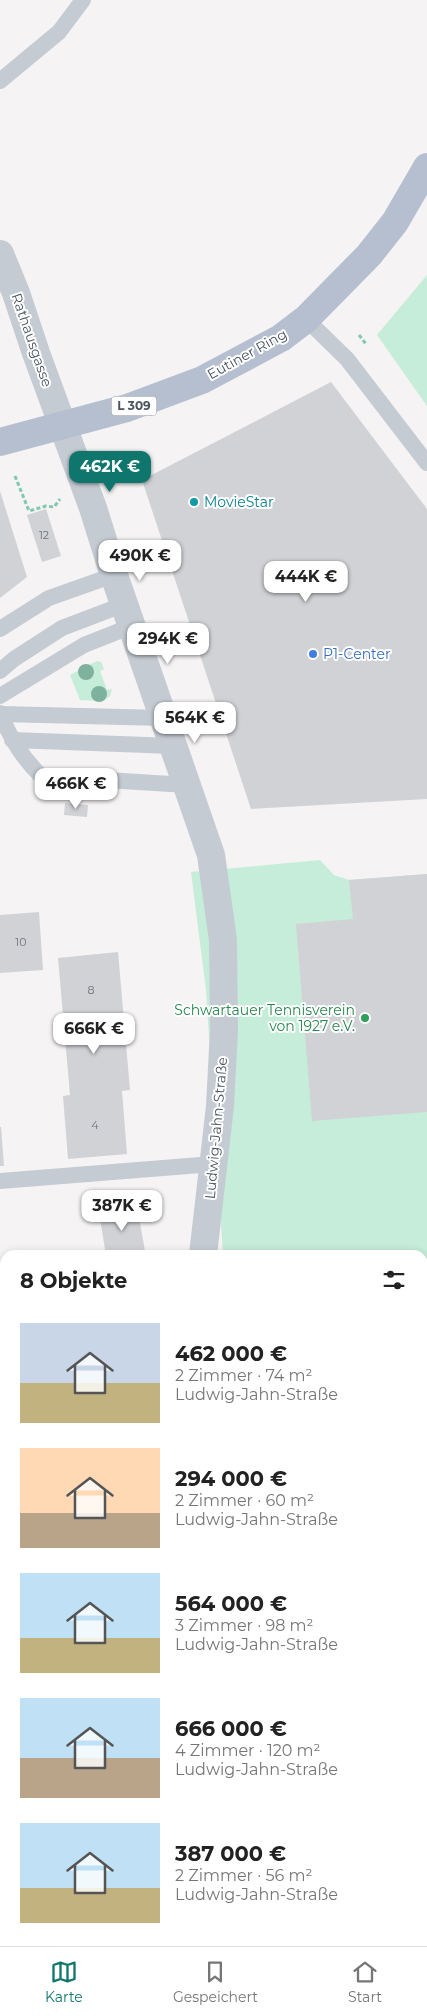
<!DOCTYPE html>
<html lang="de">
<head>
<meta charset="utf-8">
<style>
  body { margin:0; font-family:Montserrat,sans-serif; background:#f2f2f2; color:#222; height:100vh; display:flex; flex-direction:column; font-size:19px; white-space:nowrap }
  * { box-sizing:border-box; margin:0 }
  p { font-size:16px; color:#767676 }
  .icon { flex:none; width:28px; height:28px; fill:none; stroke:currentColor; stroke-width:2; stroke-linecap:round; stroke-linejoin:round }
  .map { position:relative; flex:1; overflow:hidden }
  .drawer { position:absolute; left:0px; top:1250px; width:428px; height:696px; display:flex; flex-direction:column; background:#fff; border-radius:15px 15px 0 0; box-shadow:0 2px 8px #0003 }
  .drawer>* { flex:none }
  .price { position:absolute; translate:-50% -42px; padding:0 11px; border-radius:10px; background:#fff; color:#222; font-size:16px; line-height:32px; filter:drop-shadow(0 1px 2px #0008) }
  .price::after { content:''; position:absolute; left:50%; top:30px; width:15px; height:11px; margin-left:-8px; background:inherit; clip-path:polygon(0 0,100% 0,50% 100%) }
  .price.active { background:#0f766e; color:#fff }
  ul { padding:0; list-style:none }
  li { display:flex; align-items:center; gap:15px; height:125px; padding:0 20px }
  li span { display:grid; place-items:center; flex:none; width:140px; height:100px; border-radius:0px; color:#555 }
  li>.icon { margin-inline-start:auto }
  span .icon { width:60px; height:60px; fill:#fffc; stroke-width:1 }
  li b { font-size:21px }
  h2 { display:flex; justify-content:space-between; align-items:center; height:60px; padding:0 20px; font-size:21px }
  .menu { display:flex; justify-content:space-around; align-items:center; height:70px; border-top:1px solid #e0e0e0; background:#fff; font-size:14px; color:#767676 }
  .menu a { display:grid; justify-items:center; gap:2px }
  .menu .active { color:#0f766e }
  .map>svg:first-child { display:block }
  .education { fill:#e6e4e4 }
  .green { fill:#c6edd9 }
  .building { fill:#d0d2d6 }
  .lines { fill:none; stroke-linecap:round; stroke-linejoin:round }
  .path { stroke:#80c9ad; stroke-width:3; stroke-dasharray:4 2.5; stroke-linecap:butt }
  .lane { stroke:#c5cbd3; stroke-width:16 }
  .street { stroke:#c5cbd3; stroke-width:28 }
  .primary { stroke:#b5bfcf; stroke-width:28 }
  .tree { fill:#7fb29e }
  .culture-dot { fill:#0f9aa8; stroke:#fff; stroke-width:2 }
  .shop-dot { fill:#3f7fe0; stroke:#fff; stroke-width:2 }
  .leisure-dot { fill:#2e9e5b; stroke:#fff; stroke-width:2 }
  .labels { text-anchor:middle; stroke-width:4; stroke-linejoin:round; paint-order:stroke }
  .number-label { font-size:11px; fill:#6c747d }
  .shield { fill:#fff; stroke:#81878f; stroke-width:1 }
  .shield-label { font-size:12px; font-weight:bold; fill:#4b545f }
  .street-label { font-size:14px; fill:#4b545f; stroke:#fff }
  .culture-label { font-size:14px; fill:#0d838f; stroke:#fff; text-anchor:start }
  .shop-label { font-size:14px; fill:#366cbe; stroke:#fff; text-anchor:start }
  .leisure-label { font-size:14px; fill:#27864d; stroke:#fff; text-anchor:end }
</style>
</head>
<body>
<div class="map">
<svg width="427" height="1946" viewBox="0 0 427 1946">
  <rect width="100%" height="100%" fill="#f5f3f3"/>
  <path class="education" d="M427,1942v4h-51z"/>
  <g class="green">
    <path d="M427,275v131l-50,-71z"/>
    <path d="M97,661l4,1 3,7 -4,2 7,19 5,-1 -2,7 -7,5 -23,-1 -10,-25z"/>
    <path d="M320,860l14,15 15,5 78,-6v1068l-51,4h-97v-5h143v-686h-199l-17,-265 -15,-118z"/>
  </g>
  <g class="building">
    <path d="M331,382l96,127v290l-176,10 -109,-329z"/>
    <path d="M0,491l27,86 -27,21z"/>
    <path d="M46,509l15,47 -19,6 -15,-47z"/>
    <path d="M65,803l23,2 -1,12 -23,-2z"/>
    <path d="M427,874v238l-115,9 -16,-197 57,-5 -4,-39z"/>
    <path d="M39,912l4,58 -43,3v-58z"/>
    <path d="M118,952l12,138 -8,1 5,63 -59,5 -5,-63 7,-1 -12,-137z"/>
    <path d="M0,1127h1l3,39h-4z"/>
    <path d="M137,1206l8,45 -10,2v2h-29l-7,-42z"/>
    <rect x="0" y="1305" width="5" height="197"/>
    <path d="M422,1361h5v56l-5,1z"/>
    <rect x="422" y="1515" width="5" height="398"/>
    <path d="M5,1731v56h-5v-55z"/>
    <path d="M0,1862h5v57l-5,1z"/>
    <path d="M131,1941h51v1l-24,4h-26z"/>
  </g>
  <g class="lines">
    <g class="path">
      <path d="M359,335l7,9"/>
      <path d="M15,476l14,35 17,-5 8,1 6,-8"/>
    </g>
    <g class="lane">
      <path d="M0,81l59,-49 24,-32"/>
      <path d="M306,319l41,40 80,104"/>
      <path d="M0,629l49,-31 65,-23"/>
      <path d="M0,671l14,-12 48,-31 63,-24"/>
      <path d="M0,696l84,-51 48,-19"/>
      <path d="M0,713c11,26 21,43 41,63l146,9"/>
      <path d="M0,714l164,4"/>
      <path d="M12,740l161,6"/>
      <path d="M0,1181l213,-17"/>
      <path d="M422,1934l5,-1"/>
      <path d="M300,1946l47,-5"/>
    </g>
    <g class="street">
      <path d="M0,254l16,39 20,60 57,155 21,67 97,280 12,85 1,90 -4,76 -17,149"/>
      <path d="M0,1690h5"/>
      <path d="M227,1941l1,5"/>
    </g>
    <path class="primary" d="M0,442l127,-34 75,-28 79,-42 25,-19 63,-64 26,-33 32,-55"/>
  </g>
  <g class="tree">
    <circle cx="86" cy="672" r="8"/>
    <circle cx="99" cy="694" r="8"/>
  </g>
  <circle class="culture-dot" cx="194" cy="502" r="5"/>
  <circle class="shop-dot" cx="313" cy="654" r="5"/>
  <circle class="leisure-dot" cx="365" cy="1018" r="5"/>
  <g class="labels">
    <g class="number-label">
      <text x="44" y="539">12</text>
      <text x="21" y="946">10</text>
      <text x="91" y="994">8</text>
      <text x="95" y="1129">4</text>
    </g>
    <rect class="shield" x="111.5" y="396.5" width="45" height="19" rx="4"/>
    <g class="shield-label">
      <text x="134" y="410">L 309</text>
    </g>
    <g class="street-label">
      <text transform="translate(32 340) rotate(71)" y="5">Rathausgasse</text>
      <text transform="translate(247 354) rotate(-29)" y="5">Eutiner Ring</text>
      <text transform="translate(216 1128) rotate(-85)" y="5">Ludwig-Jahn-Straße</text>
    </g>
    <g class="culture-label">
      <text x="204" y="507">MovieStar</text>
    </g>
    <g class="shop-label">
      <text x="323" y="659">P1-Center</text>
    </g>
    <g class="leisure-label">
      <text x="355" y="1015">Schwartauer Tennisverein<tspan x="355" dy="16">von 1927 e.V.</tspan></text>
    </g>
  </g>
</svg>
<b class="price active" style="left:110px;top:493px">462K €</b>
<b class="price" style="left:140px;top:582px">490K €</b>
<b class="price" style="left:306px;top:603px">444K €</b>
<b class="price" style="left:168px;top:665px">294K €</b>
<b class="price" style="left:195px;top:744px">564K €</b>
<b class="price" style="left:76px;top:810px">466K €</b>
<b class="price" style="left:94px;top:1055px">666K €</b>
<b class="price" style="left:122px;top:1232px">387K €</b>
<section class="drawer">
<h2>8 Objekte<svg class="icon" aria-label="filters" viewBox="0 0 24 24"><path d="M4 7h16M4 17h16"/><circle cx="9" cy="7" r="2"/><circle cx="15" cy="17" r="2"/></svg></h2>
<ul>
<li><span style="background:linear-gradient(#c9d6e8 60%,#c2b280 0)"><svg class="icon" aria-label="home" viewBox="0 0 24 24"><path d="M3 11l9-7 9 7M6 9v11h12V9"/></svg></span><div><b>462 000 €</b><p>2 Zimmer · 74 m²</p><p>Ludwig-Jahn-Straße</p></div></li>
<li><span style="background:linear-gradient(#ffd9b3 65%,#b9a48a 0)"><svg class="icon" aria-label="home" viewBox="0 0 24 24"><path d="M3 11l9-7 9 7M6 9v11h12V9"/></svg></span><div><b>294 000 €</b><p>2 Zimmer · 60 m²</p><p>Ludwig-Jahn-Straße</p></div></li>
<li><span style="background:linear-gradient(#bfe0f5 65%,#c2b280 0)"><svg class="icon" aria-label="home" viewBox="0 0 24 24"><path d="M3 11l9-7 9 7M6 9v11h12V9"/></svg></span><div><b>564 000 €</b><p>3 Zimmer · 98 m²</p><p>Ludwig-Jahn-Straße</p></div></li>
<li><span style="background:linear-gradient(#bfe0f5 60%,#b9a48a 0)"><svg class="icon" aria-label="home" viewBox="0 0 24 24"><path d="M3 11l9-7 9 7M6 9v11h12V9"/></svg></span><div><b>666 000 €</b><p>4 Zimmer · 120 m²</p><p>Ludwig-Jahn-Straße</p></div></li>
<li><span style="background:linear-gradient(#bfe0f5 65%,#c2b280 0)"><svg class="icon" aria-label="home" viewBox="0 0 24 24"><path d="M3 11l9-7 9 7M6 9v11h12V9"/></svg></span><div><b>387 000 €</b><p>2 Zimmer · 56 m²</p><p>Ludwig-Jahn-Straße</p></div></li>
</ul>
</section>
</div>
<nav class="menu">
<a class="active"><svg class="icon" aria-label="map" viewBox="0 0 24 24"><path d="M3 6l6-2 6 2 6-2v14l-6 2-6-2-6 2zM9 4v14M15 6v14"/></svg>Karte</a>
<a><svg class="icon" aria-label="saved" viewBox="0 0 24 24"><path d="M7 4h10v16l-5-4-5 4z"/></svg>Gespeichert</a>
<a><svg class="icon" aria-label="home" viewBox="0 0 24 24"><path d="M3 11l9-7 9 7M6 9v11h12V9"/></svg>Start</a>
</nav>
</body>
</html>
